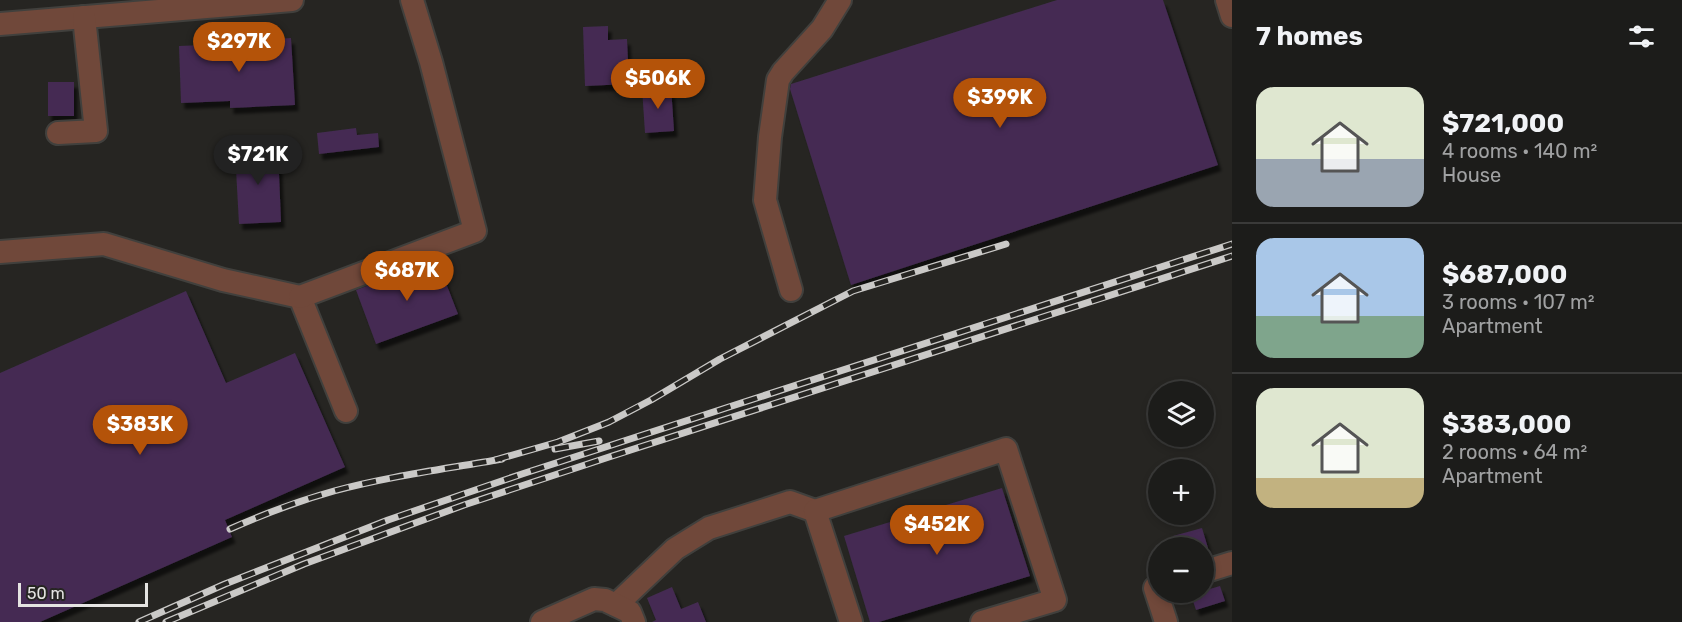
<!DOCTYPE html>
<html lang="en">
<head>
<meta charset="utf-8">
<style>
  body { margin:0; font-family:Rubik,sans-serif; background:#252523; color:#f1f3f6; height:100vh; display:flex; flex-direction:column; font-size:22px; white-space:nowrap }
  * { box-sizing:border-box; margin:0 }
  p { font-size:20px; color:#a0a1a2 }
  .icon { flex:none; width:33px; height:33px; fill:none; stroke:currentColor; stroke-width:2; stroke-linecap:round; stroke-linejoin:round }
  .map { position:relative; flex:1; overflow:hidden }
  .drawer { display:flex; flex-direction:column; background:#1c1c1a; width:450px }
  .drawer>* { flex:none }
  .controls { position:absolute; left:1148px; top:381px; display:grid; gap:12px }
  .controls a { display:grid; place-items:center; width:66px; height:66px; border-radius:50%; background:#1c1c1a; box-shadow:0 3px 9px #0003,0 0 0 2px #3a3a39; font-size:30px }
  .scale { position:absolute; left:18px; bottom:15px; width:130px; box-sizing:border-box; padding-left:6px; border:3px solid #e5e4e2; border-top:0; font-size:16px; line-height:21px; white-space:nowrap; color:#e5e4e2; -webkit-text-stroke:4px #262522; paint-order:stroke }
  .price { position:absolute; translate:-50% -51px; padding:0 14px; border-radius:21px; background:#b45309; color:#fff; font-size:20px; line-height:39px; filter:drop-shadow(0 2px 3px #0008) }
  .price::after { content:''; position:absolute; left:50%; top:36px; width:18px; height:14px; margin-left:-9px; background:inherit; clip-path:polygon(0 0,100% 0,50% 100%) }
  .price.selected { background:#222; color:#fff }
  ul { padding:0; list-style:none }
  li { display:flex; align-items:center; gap:18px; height:150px; padding:0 24px }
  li+li { border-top:2px solid #3a3a39 }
  li span { display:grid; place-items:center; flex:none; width:168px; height:120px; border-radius:18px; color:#555 }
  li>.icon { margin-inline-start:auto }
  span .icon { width:72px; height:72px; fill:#fffc; stroke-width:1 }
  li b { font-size:26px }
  h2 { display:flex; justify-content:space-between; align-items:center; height:72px; padding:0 24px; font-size:26px }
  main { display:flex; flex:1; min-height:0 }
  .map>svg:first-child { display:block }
  .building { fill:#442c52; filter:url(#shadow) }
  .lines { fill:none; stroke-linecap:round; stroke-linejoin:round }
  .minor-casing { stroke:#41403d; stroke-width:26 }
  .minor { stroke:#70483a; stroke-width:22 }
  .rail-casing { stroke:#cac9c7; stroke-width:7 }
  .rail { stroke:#262522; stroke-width:4.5; stroke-dasharray:14; stroke-linecap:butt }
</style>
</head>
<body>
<main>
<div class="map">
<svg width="1232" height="622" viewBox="0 0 1232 622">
  <defs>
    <filter id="shadow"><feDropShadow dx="3.5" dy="6" stdDeviation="1.5" flood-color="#0009"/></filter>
  </defs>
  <rect width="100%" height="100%" fill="#262522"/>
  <g class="building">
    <path d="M1057,0h106l55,165 -367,120 -61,-196 1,-5z"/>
    <path d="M608,26v14l19,-1 2,45 -44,2 -2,-59z"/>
    <path d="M291,38l4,67 -65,3v-7l-49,2 -2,-57 47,-2v-2z"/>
    <rect x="48" y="82" width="26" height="34"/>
    <path d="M671,86l3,45 -29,2 -3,-45z"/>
    <path d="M356,128l1,7 21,-2 1,14 -60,7 -2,-21z"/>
    <path d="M278,149l3,73 -42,2 -4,-73z"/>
    <path d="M437,260l21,54 -82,30 -20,-54z"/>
    <path d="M186,291l40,92 69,-30 50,114 -120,53 7,17 -192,85h-40v-249z"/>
    <path d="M1002,488l28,88 -151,46h-9l-26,-86z"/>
    <path d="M1202,528l6,20h-32l-3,-12z"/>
    <path d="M1220,586l5,15 -29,9 -5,-15 12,-3v-1z"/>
    <path d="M672,587l9,22 17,-7 8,20h-54l4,-2 -9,-22z"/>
  </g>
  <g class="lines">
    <defs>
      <g id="minor">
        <path d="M1227,0l5,16"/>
        <path d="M0,24l292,-24"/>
        <path d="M58,133l38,-2 -12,-114"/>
        <path d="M0,252l104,-8 119,36 77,17 46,114"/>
        <path d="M791,290l-26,-90 5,-63 8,-57 5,-8 39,-43 18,-29"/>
        <path d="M300,297l175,-66 -44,-169 -19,-62"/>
        <path d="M1203,572l29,-9"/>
        <path d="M1158,587l-3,1 11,34"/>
        <path d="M616,605l59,-56 34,-21 81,-26 25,9"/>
        <path d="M542,622l52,-23 11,1 25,12 4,10"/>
        <path d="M851,622l-36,-111 191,-62 49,151 -73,22"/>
      </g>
    </defs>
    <use href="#minor" class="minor-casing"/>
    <use href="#minor" class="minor"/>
    <defs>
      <g id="rail">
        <path d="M555,449l44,-8"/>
        <path d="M495,460l63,-18 51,-20 42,-22 69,-41 133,-68 153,-47"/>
        <path d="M230,529c34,-15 68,-28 104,-38 55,-15 112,-22 168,-32"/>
        <path d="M139,622l86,-38 163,-64 134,-46 710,-230"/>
        <path d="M166,622l138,-58 160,-59 145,-48 623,-201"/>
      </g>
    </defs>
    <use href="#rail" class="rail-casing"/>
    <use href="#rail" class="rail"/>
  </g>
</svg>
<div class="controls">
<a><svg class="icon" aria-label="layers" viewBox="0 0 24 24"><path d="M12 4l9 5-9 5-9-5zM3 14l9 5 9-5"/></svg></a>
<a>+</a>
<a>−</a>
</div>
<div class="scale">50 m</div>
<b class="price" style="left:239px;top:73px">$297K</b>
<b class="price" style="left:658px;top:110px">$506K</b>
<b class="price" style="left:1000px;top:129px">$399K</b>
<b class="price selected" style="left:258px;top:186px">$721K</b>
<b class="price" style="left:407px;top:302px">$687K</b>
<b class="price" style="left:140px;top:456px">$383K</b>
<b class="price" style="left:937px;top:556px">$452K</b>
</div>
<section class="drawer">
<h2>7 homes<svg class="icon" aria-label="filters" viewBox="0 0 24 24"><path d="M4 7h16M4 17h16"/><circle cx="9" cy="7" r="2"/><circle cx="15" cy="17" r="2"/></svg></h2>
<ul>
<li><span style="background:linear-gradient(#dfe7d0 60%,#9aa5b1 0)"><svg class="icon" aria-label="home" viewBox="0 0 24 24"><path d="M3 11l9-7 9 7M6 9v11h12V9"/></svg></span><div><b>$721,000</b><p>4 rooms · 140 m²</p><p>House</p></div></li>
<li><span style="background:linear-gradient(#a9c7e8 65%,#7fa58c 0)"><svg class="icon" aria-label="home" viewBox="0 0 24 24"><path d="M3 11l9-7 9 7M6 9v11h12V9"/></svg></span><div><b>$687,000</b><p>3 rooms · 107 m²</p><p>Apartment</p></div></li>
<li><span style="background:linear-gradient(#dfe7d0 75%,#c2b280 0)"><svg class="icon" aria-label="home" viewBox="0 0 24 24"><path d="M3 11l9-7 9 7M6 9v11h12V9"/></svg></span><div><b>$383,000</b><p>2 rooms · 64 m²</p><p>Apartment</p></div></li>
</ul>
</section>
</main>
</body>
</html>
